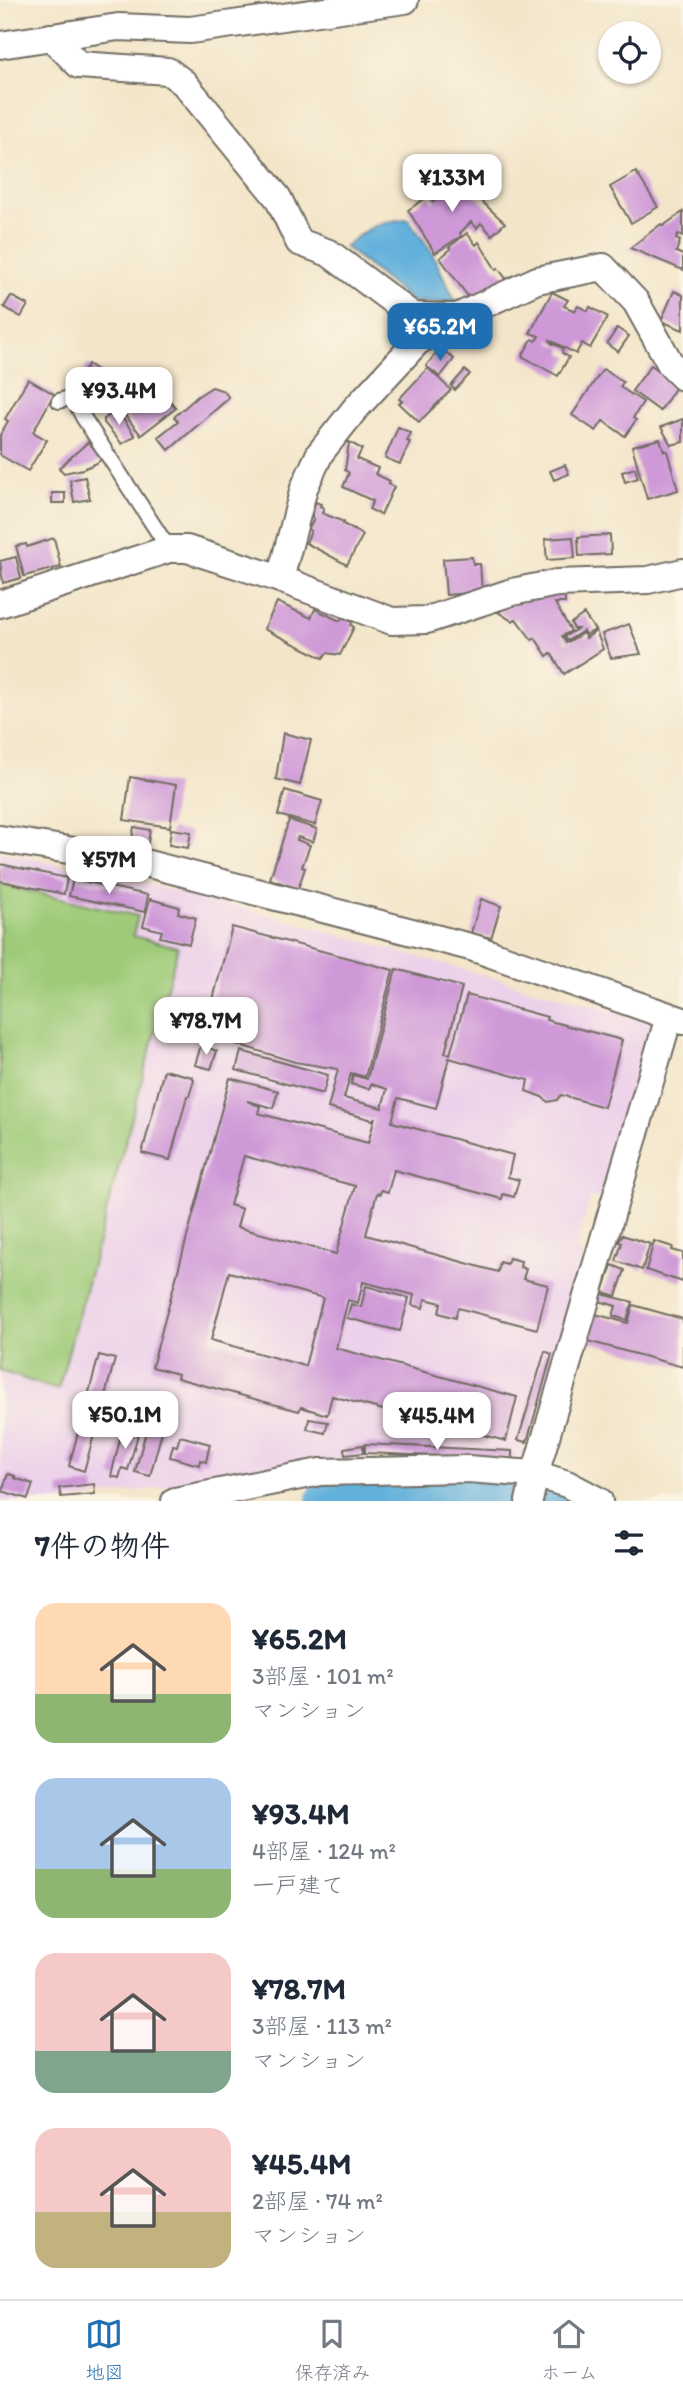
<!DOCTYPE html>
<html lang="ja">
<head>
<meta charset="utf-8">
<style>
  body { margin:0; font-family:Itim,"Klee One",sans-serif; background:#f2f2f3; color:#1f2937; height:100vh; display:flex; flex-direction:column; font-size:26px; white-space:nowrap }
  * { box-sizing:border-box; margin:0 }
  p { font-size:23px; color:#747a83 }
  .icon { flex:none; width:38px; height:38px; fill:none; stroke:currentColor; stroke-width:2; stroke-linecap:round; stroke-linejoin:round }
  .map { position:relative; height:1501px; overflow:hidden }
  .sheet { display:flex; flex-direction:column; background:#fff; flex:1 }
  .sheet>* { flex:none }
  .fabs { position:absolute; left:598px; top:21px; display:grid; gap:14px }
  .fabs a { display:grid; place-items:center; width:63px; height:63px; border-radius:50%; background:#fff; box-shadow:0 2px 5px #0004; font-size:35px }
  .price { position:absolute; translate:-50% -60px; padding:0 16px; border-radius:14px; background:#fff; color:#222; font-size:23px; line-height:46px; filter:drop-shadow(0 2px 4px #0008) }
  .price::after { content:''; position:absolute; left:50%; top:42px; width:21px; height:16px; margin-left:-10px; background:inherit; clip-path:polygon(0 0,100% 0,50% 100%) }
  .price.on { background:#1f6fb2; color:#fff }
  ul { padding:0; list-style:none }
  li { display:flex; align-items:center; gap:21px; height:175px; padding:0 35px }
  li span { display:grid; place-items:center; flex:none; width:196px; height:140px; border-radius:21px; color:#555 }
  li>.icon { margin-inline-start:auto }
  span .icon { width:84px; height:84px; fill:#fffc; stroke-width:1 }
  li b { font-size:30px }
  h2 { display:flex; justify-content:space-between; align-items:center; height:84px; padding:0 35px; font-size:30px }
  .menu { display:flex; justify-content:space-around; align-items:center; height:98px; border-top:2px solid #e0e1e3; background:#fff; font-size:19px; color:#747a83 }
  .menu a { display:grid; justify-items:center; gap:4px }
  .menu .on { color:#1f6fb2 }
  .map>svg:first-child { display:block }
  .built { fill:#ecd1ea }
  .green { fill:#9fcb79; stroke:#657b52; stroke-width:2 }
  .water { fill:#62b0dc; stroke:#466e84; stroke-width:2 }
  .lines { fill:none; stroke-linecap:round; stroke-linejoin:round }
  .river { stroke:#62b0dc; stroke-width:40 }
  .building { fill:#cf99d8; fill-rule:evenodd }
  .lane-casing { stroke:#716c62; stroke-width:18 }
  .street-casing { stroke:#716c62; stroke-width:30 }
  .lane { stroke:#fff; stroke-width:14 }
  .street { stroke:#fff; stroke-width:26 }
</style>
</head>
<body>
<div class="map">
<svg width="683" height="1501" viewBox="0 0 683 1501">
  <rect width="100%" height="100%" fill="#fcf5e5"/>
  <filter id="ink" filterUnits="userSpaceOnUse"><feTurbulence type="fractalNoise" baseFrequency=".0143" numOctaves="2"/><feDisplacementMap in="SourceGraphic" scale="14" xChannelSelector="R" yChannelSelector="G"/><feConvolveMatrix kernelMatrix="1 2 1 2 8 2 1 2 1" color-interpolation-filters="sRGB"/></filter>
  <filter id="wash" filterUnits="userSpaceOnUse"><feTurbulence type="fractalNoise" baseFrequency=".00686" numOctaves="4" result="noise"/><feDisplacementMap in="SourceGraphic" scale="28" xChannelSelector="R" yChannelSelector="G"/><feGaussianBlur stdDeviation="1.57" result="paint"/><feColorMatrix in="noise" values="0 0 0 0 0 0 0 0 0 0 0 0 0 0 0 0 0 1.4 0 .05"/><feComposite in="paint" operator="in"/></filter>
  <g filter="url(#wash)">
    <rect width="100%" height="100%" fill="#f3e5c9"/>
    <path class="built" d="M0,852l203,45 445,124 3,9 -50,168 -10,-2 -16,55 9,3 -58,197 -10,9 -147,-3 -300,44h-69z"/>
    <path class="green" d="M0,884l138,32 -5,20 45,11 -120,443 -58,-19z"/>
    <path class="water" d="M408,219l23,32 25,52 -43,-1 -68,-55c22,-20 34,-25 63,-28z"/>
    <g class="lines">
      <path class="river" d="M326,1501l46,-8 114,-4 65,12"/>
    </g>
    <g id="blocks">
      <g class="building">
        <path d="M636,172l22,35 -27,16 -21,-36z"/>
        <path d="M451,173l54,50 -13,12 -11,-12 -4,5 -6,-6 -11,11 1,3 -26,17 -27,-43 21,-14 4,6 3,-2 -5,-5z"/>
        <path d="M683,212v24l-5,-2 -2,5 4,2 -4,11 7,3v15l-53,-22 31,-24 2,2z"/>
        <path d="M467,233l9,12 3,-3 17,28 2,-2 9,12 -35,22 -32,-44 11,-9 -2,-2z"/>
        <path d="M674,291l9,4v35l-22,-9z"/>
        <path d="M552,292l16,8 -4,6 11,5 3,-5 10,5 2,-4 18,10 -18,31 -8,-5 -6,11 -26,-14 1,3 12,5 -1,5 7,4 -11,19 -36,-20 10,-17 4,2 3,-5 -9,-3z"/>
        <path d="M11,296l17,9 -7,12 -17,-10z"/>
        <path d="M617,328l12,8 -11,16 -11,-8z"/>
        <path d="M440,348l14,11 -14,18 -14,-11z"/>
        <path d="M88,364l15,10 -11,18 -10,-8 -2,-6z"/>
        <path d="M651,365l27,19 -18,27 -28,-20z"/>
        <path d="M428,368l23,22 -32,32 -20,-19 3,-2 -3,-2z"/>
        <path d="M603,369l20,13 -3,5 23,15 -10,16 3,2 -11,16 -22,-15 -7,10 -24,-16z"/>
        <path d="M465,370l5,4 -15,16 -4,-4z"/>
        <path d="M28,379l26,15 -21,38 14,8 -19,31 -28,-16v-20l8,-14 -3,-2z"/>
        <path d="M154,381l22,27 -35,27 -22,-27z"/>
        <path d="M212,387l12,4 5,7 -60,52 -11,-13 20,-16 -4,-4 24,-21z"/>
        <path d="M117,410l18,26 -13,8 -18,-21v-4z"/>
        <path d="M683,419v23l-12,3 -10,-18z"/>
        <path d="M398,427l13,6 -4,8 3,1 -10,22 -15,-6z"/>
        <path d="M660,439l4,12h3l11,39 -31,9 -15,-53z"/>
        <path d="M88,442l15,16 -6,5 -14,6 -19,4 -5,-5z"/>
        <path d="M349,442l13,7 -5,10 21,9 -3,6 15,7 -2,3 6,3 -13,28 -12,-6 4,-8 -30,-14 6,-14 -4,-3z"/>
        <path d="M565,465l4,9 -15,6 -4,-9z"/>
        <path d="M635,468l3,10 -13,4 -3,-10z"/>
        <path d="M85,477l5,22 -16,3 -4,-22z"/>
        <rect x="52" y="493" width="13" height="10"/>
        <path d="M315,502l6,2 -1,2 4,2 -2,5 22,9 -1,2 20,11 -16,30 -41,-22 5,-12 -3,-2 6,-9 -2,-2z"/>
        <path d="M610,535l1,19 -32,2 -1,-19z"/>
        <path d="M573,537l2,21 -28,2 -2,-21z"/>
        <path d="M54,538l7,29 -37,9 -8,-30 10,-2 1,3z"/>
        <path d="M16,557l5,21 -18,5 -3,-22z"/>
        <path d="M472,557l1,7h7l2,28 -36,3 -3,-36z"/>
        <path d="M565,590v13h-10l16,28 -9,5 4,7 17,-10 3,5 10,-7 7,18 -39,25 -13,-21 -4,3 -12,-18 -3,2 -16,-21 -4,2 -14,-9 17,-9z"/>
        <path d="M277,602l34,16 4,-9 25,12 2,-4 10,5 -1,3 3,2 -14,28 -13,-2 -4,5 -59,-29z"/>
        <path d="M584,614l11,16 -9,5 -3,-4 -16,10 -3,-4 13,-8h-3l-3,-6z"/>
        <path d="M629,624l12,30 -30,4 -9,-24z"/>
        <path d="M283,733l28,7 -11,45 -24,-6z"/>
        <path d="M130,777l46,8 -6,42 -46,-7z"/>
        <path d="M285,790l37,11 -7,24 -37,-10z"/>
        <path d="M289,820l28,9 -4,13 -15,-5 -1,3 13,5 -8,22 3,1 -7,21 -28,-10z"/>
        <path d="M134,827l16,3 -3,19 -16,-3z"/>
        <path d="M171,829l20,3 -3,16 -19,-3z"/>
        <path d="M0,864l67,14 -3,16 -64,-13z"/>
        <path d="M73,879l75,16 -3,17 -76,-16z"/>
        <path d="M150,899l29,8 -1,6 18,5 -7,26 -29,-7 2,-6 -19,-5z"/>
        <path d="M481,899l20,7 -10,32 -20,-5z"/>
        <path d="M232,927l161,43 -28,107 -14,-4 -7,25 38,10 5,-19 -16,-5 -2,5 -18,-5 2,-9 14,4 29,-110 66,18 -17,66 5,1 17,-59 80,22 -1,3 76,20 -18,67 -43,-12 -4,5 -9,2 -6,-5 -16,-6 2,-11 -79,-22 -13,50 -38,-10 -6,24 121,33 -5,22 11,3 -5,17 -11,-3 -1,5 -108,-29 -6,22 -7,-2 -1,4 -3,-1 -11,42 132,37 2,-10 7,2 2,-6 12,3 -1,6 6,2 -3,10 25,6 -11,44 -79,-21 -3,10 -16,-5 2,-10 -16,-4 -2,9 -11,-3 2,-10 -51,-13 -5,21 -10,-3 -12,48 181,49 -11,44 -79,-21 -3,10 -15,-4 3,-8 -80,-22 -5,19 -26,-8 -2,4 -122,-33 1,-4 -26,-7 78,-289 48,13 -5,17 -26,-7 13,5 -2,7 110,30 7,-26 -2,3 -45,-12 10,-39 -43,-7 -91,-28zM244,1156l111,30 -19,68 -99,-27 5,-18 -12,-4zM229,1272l94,26 -18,68 -94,-26z"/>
        <path d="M201,1045l16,6 -6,18 -16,-4z"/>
        <path d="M241,1051l87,24 -5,19 -87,-24z"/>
        <path d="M164,1070l28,7 2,3 -5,16h-2l-17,64 -28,-7z"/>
        <path d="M622,1235l28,9 -8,26 -26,-9 6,-18 -3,-1z"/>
        <path d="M654,1241l19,6 -1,3 11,3v29l-37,-12z"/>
        <path d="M612,1265l13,5 -9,26 -13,-4z"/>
        <path d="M366,1286l43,12 -9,33 -53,-13 4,-14 10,3z"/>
        <path d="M598,1293l35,9 -6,18 -14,-4 3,-10 -20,-6z"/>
        <path d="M633,1305l50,14v48l-95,-26 7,-27 33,9z"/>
        <path d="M545,1351l7,3 -25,88 -9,-2z"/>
        <path d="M99,1355l16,4 -31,112 -15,-5z"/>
        <path d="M152,1409l15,4 -17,63 -15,-4z"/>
        <path d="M309,1419l19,3 -3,11 -18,-4z"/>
        <path d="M123,1427l16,4 -11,39 -6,-2 -3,10 -8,-2z"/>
        <path d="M180,1436l30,8 -4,18 -6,-2 -1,5 -29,-8 3,-12 4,1z"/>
        <path d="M365,1444l147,7v8l-147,-6z"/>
        <path d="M363,1445v8l-18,2 -1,-7z"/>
        <path d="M8,1474l7,2 -1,2 19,6 -5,15 -26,-8z"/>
        <path d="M94,1484l1,10 -34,3 -2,-9z"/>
      </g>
    </g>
  </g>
  <g filter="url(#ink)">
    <use href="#blocks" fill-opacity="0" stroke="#716c62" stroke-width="2"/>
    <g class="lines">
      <defs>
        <path id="lane" d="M59,401l14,-4 10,20 86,132"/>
        <g id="street">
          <path d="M51,37l28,28 89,6 16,12 94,115 21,44 30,11 84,63 44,1"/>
          <path d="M0,45l118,-18 72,3 215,-30"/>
          <path d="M280,579l24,-91 16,-35 35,-44 62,-67 40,-25 80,-37 66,-13 33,35 35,63 12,12"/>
          <path d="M0,604l169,-55h18l93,30 112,42 35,-1 85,-28 45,-9 91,-3 35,-8"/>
          <path d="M0,839l137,22 337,87 209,73"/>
          <path d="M175,1501l145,-29 147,-3 68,5 32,10 32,17"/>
          <path d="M529,1501l6,-27 134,-457"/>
        </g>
      </defs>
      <use href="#lane" class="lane-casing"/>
      <use href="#street" class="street-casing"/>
      <use href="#lane" class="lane"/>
      <use href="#street" class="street"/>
    </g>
  </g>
</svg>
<div class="fabs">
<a><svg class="icon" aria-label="locate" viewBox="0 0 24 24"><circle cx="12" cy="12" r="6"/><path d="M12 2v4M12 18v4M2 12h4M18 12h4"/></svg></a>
</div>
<b class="price" style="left:452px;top:214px">¥133M</b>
<b class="price on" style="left:440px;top:363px">¥65.2M</b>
<b class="price" style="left:119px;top:427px">¥93.4M</b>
<b class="price" style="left:109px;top:896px">¥57M</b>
<b class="price" style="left:206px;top:1057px">¥78.7M</b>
<b class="price" style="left:125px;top:1451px">¥50.1M</b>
<b class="price" style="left:437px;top:1452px">¥45.4M</b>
</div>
<section class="sheet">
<h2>7件の物件<svg class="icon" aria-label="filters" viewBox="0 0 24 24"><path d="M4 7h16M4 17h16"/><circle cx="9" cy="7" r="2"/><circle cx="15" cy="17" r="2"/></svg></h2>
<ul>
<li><span style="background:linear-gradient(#ffd9b3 65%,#8fb573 0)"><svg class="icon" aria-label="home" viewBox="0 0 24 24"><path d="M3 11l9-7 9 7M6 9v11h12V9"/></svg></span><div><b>¥65.2M</b><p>3部屋 · 101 m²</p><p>マンション</p></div></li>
<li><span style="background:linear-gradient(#a9c7e8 65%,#8fb573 0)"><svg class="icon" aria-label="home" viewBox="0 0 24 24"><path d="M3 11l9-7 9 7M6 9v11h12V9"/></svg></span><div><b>¥93.4M</b><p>4部屋 · 124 m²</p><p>一戸建て</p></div></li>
<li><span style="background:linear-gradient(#f6c9c9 70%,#7fa58c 0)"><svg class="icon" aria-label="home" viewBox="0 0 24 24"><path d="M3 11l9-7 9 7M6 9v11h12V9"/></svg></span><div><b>¥78.7M</b><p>3部屋 · 113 m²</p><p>マンション</p></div></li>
<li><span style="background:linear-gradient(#f6c9c9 60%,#c2b280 0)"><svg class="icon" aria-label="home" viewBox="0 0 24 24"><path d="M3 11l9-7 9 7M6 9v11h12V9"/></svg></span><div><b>¥45.4M</b><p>2部屋 · 74 m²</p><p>マンション</p></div></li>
</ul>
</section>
<nav class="menu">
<a class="on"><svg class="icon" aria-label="map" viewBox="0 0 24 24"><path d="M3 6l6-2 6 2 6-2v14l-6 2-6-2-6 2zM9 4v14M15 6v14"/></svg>地図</a>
<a><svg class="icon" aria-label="saved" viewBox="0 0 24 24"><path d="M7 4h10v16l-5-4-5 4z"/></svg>保存済み</a>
<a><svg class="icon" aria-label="home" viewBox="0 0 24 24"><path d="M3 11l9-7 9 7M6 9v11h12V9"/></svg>ホーム</a>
</nav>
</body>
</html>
